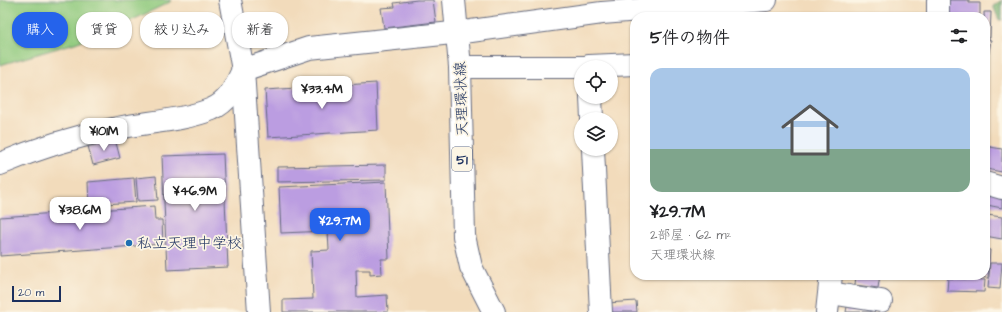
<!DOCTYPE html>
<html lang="ja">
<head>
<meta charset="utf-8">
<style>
  body { margin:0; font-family:"Architects Daughter","Klee One",sans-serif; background:#f6f6f6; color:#202124; height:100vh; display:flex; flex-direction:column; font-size:15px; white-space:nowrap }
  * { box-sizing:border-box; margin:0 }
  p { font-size:13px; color:#757577 }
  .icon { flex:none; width:22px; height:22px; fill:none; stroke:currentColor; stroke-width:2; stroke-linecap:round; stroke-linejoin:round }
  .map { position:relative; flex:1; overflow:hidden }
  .panel { position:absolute; left:630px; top:12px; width:360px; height:268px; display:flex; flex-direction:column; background:#fff; border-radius:16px; box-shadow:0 1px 3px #0004 }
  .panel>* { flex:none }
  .guide { position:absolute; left:12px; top:12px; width:380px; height:36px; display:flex; gap:8px }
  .fabs { position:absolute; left:574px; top:60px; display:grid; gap:8px }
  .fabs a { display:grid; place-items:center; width:44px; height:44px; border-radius:50%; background:#fff; box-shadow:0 1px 3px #0004; font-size:20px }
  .scale { position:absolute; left:12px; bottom:10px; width:49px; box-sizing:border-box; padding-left:4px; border:2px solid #1b2f5e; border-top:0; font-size:11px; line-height:14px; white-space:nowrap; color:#1b2f5e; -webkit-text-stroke:3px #fcf5e5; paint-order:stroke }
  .price { position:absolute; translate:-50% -34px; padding:0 9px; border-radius:8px; background:#fff; color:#222; font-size:13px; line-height:26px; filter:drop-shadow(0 1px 2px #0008) }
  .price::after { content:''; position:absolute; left:50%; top:24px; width:12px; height:9px; margin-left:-6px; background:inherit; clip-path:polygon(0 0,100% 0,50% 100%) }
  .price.current { background:#2563eb; color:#fff }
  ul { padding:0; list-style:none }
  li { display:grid; align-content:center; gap:8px; height:212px; padding:0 20px }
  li+li { border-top:1px solid #e0e0e0 }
  li span { display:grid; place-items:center; height:124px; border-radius:12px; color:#555 }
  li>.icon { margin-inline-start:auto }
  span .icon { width:72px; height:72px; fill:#fffc; stroke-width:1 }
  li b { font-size:17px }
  h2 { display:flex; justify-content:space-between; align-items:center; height:48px; padding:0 20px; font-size:17px }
  .pill { padding:0 14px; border-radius:16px; background:#fff; box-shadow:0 1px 3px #0004; font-size:14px; line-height:36px }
  .pill.current { background:#2563eb; color:#fff }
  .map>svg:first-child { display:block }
  .green { fill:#91ca7f; stroke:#567c6e }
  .forest { fill:#74ae6e; stroke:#486e66 }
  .building { fill:#bb9de1 }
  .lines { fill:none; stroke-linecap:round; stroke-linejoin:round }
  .minor-casing { stroke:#666b7f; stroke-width:24 }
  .major-casing { stroke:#666b7f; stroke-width:24 }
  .minor { stroke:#fff; stroke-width:22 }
  .major { stroke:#fff; stroke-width:22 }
  .poi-dot { fill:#1f6fb2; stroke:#fcf5e5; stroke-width:1.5 }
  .labels { text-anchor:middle; stroke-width:3.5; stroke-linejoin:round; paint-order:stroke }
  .shield { fill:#fcf5e5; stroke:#5e6a86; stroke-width:1 }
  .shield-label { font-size:14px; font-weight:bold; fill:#1b2f5e }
  .street-label { font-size:15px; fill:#1b2f5e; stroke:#fcf5e5 }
  .poi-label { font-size:15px; fill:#1b2f5e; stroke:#fcf5e5; text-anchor:start }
</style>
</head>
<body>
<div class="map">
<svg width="1002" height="312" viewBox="0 0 1002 312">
  <rect width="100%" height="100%" fill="#fcf5e5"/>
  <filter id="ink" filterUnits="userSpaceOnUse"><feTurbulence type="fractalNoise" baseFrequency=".025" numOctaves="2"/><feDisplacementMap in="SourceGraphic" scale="8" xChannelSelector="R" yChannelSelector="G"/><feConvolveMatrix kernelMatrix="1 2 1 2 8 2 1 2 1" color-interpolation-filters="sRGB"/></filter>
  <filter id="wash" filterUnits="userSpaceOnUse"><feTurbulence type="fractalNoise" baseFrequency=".012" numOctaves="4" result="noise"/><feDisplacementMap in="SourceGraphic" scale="16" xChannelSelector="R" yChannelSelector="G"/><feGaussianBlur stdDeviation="0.9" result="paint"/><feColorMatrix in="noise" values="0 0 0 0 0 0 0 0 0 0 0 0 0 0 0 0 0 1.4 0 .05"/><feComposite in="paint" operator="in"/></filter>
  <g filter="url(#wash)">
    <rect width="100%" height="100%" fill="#f2dbbb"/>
    <path class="green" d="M0,0h171l-1,2 -48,23 -47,18 -75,22z"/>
    <path class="forest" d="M1002,0v20h-3l-6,-14z"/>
    <g id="blocks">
      <g class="building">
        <path d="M417,0h16l3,22 -52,6 -3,-20 14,-1 -1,-4z"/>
        <path d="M948,0h21v3h11v14h-32z"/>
        <path d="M984,12h7l-1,26h-5z"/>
        <path d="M985,39l6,1 -3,17h-3z"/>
        <path d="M376,83l2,47 -110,7 -3,-47z"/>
        <path d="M115,139l5,19 -27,7 -5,-19z"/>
        <path d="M985,145l5,1 -4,19h-1z"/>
        <path d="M990,147l12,2v23l-16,-3z"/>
        <path d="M223,154l5,113 -61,3 -5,-114z"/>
        <path d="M386,165v15l-109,2v-15z"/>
        <path d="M156,176l2,24 -20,1 -2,-23z"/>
        <path d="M134,178l2,24 -47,3 -1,-23z"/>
        <path d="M386,182l3,77h-8l1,15 -12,1v-5h-14l1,27 30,-2 1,17h-105v-12l30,-1 -2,-48 18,-1 -1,-19 -47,2 -2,-46z"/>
        <path d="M989,191l13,2v15l-15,-3z"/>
        <path d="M154,206l1,14h7l1,24 -163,12v-39z"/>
        <path d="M987,215l15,2v22l-17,-3z"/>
        <path d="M985,249l5,1 -2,28 -12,-1 1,-2h8z"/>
        <path d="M990,263h12l-2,26 -12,-1z"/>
        <path d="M856,275h24l-2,13 -23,-3z"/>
        <path d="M948,278l37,2 -1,12 -37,-1z"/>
        <path d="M636,301l1,11h-29l-1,-9z"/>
        <path d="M848,301l24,4 -1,7h-25z"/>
      </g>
    </g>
  </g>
  <g filter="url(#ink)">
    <use href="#blocks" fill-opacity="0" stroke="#666b7f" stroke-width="1"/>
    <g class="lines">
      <defs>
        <g id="minor">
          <path d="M230,0l13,70 16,242"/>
          <path d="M938,0v17"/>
          <path d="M589,66l46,-2"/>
          <path d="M460,67h129"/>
          <path d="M591,97l1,22"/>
          <path d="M593,149l8,163"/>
          <path d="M0,164c38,-16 73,-27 113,-35 31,-7 70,-8 99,-20 18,-8 23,-23 31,-39l66,-22 162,-17 131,-18 164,-13"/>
          <path d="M985,183l17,5"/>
          <path d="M830,293l51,8"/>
          <path d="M827,312l4,-37"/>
        </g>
        <path id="major" d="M454,0l6,67 4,169 7,31 23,45"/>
      </defs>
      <use href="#minor" class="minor-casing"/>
      <use href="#major" class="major-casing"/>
      <use href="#minor" class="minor"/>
      <use href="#major" class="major"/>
    </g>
  </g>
  <circle class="poi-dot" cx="129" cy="243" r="4"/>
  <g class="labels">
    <rect class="shield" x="452" y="147" width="20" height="24" rx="3"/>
    <g class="shield-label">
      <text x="462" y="164">51</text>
    </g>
    <g class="street-label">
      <text transform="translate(461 99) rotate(-92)" y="5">天理環状線</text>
    </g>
    <g class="poi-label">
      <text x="137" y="248">私立天理中学校</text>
    </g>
  </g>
</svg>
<div class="fabs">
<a><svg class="icon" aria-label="locate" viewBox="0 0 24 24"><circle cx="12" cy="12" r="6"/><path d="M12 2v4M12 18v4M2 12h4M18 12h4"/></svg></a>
<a><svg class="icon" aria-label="layers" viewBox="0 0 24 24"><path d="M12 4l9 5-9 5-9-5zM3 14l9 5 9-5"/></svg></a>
</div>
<div class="scale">20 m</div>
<b class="price" style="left:322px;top:110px">¥33.4M</b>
<b class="price" style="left:104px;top:152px">¥101M</b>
<b class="price" style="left:195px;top:212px">¥46.9M</b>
<b class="price" style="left:80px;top:231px">¥38.6M</b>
<b class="price current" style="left:340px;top:242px">¥29.7M</b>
<div class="guide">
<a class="pill current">購入</a>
<a class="pill">賃貸</a>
<a class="pill">絞り込み</a>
<a class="pill">新着</a>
</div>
<section class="panel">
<h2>5件の物件<svg class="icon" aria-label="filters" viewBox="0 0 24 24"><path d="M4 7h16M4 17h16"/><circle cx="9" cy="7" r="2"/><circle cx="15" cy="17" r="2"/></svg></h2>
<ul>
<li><span style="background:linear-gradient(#a9c7e8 65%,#7fa58c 0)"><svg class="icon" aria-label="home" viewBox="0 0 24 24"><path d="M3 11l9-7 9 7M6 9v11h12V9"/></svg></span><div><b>¥29.7M</b><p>2部屋 · 62 m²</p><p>天理環状線</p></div></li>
</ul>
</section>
</div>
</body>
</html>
